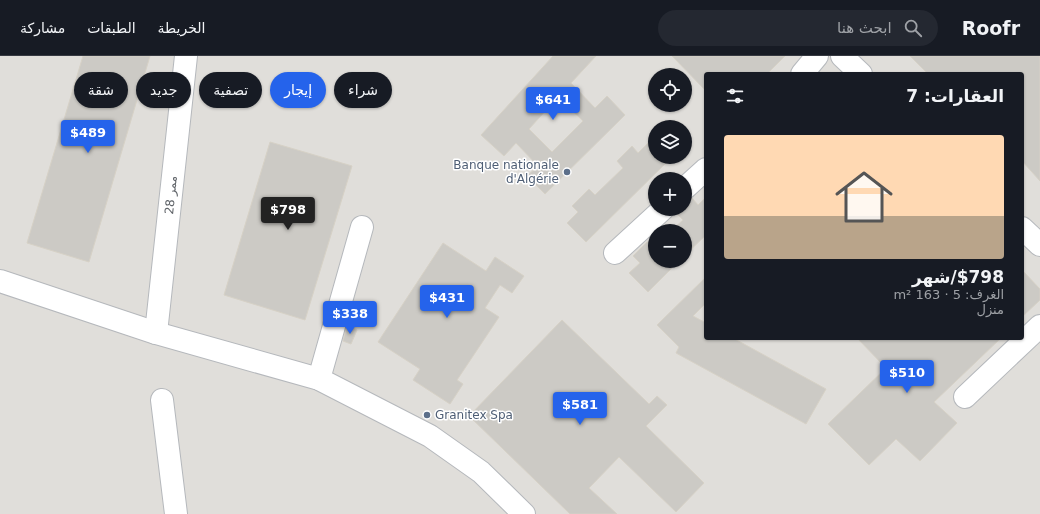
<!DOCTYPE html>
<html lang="ar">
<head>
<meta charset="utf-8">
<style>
  body { margin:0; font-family:"DejaVu Sans",Cairo,sans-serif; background:#242831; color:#f1f3f6; direction:rtl; height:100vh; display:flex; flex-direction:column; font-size:15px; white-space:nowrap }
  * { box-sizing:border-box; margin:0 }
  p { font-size:13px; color:#9ea1a6 }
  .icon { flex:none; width:22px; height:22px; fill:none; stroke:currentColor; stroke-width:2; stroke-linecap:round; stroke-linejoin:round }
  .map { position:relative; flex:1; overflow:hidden; direction:ltr }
  .details { position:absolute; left:704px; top:16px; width:320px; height:268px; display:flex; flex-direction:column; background:#171b24; border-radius:4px; box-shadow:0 1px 3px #0004; direction:rtl }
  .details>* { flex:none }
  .top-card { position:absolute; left:12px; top:16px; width:380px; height:36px; direction:rtl; display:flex; gap:8px }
  .tools { position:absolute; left:648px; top:12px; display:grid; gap:8px }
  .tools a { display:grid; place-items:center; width:44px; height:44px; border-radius:50%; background:#171b24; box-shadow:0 1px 3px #0004; font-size:20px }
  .price { position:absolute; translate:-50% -34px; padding:0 9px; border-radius:4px; background:#2563eb; color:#fff; font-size:13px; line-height:26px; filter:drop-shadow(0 1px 2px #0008) }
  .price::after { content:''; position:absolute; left:50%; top:24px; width:12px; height:9px; margin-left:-6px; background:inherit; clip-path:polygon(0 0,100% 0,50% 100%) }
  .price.selected { background:#222; color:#fff }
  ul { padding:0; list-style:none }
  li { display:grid; align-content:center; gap:8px; height:212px; padding:0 20px }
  li span { display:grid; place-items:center; height:124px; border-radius:4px; color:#555 }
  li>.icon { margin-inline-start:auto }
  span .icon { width:72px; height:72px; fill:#fffc; stroke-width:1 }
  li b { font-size:17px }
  h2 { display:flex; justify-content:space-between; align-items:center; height:48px; padding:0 20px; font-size:17px }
  .pill { padding:0 14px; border-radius:18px; background:#171b24; box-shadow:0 1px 3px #0004; font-size:14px; line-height:36px }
  .pill.selected { background:#2563eb; color:#fff }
  header { display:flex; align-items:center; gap:24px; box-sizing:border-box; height:56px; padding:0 20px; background:#171b24; border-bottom:1px solid #363941 }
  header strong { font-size:19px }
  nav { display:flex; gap:22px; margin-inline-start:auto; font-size:14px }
  .search { width:280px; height:36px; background:#242831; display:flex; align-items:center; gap:10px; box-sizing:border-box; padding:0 14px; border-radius:22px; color:#9ea1a6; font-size:15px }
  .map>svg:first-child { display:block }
  .industrial { fill:#e0deda; fill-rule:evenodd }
  .building { fill:#cccac5; stroke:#d6d1c6; fill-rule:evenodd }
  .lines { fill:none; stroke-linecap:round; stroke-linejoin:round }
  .minor-casing { stroke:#b5b8bc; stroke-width:24 }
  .minor { stroke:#fff; stroke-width:22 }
  .service-dot { fill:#5c6f8a; stroke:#fff; stroke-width:1.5 }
  .labels { text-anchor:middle; stroke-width:3; stroke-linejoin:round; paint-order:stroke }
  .service-label { font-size:12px; fill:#4e5e75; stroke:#fff; text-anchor:end }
  .street-label { font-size:12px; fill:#5f6368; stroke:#fff }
</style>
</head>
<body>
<header>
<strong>Roofr</strong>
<div class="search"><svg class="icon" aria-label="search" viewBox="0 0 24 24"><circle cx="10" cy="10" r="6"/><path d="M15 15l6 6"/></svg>ابحث هنا</div>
<nav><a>الخريطة</a><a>الطبقات</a><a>مشاركة</a></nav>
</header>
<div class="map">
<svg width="1040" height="458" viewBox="0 0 1040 458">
  <rect width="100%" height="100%" fill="#f1efe8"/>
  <path class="industrial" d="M0,0h1040v458h-1040zM706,18h316v264h-316zM655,19h30v30h-30zM655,71h30v30h-30zM655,123h30v30h-30zM655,175h30v30h-30z"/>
  <g class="building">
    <path d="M83,0h67l-61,206 -62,-19z"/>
    <path d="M553,0h43l-25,27 24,25 12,-12 18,19 -80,79 -18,-18 11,-10 -22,-23 -12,13 -23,-21zM558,41l25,24 -31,31 -23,-23z"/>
    <path d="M672,0h113l-18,18h-61v17z"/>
    <path d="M910,0h130v125l-18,-20v-87h-94z"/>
    <path d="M655,80v21h17l-86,85 -19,-19 11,-11 -6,-6 17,-17 6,6 28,-27 -6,-7 15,-15 6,7z"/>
    <path d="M270,86l82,24 -47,154 -81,-25z"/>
    <path d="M706,141v38l-21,20v-24h-14l12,-11 -7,-7 5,-4h4v-4l7,-7 6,7z"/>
    <path d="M647,186l8,6v13h24l-31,31 -19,-19 11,-10 -7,-7z"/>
    <path d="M443,187l43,28 9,-14 29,19 -12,17 -12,-8 -15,23 14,9 -42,63 6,4 -13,20 -37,-24 7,-11 -42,-27z"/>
    <path d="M1022,214l18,19v11l-18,17z"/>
    <path d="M706,221v26l-13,13 13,7v15h27l93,51 -20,35 -130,-71 3,-6 -22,-22z"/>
    <path d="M562,264l87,84 8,-8 10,9 -21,21 58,57 -28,29 -57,-55 -30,31 28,26h-47l-101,-98z"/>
    <path d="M347,270l10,4 -6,14 -8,-3z"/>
    <path d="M857,282h144l-67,64 23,21 -37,38 -24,-22 -27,26 -41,-41 58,-56z"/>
  </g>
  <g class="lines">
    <defs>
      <g id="minor">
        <path d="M842,0l19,18"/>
        <path d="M802,18l15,-18"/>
        <path d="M685,132l21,-19"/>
        <path d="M1022,172l18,17"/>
        <path d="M615,197l48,-44"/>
        <path d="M0,225l156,52 163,46 111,57 51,36 43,42"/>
        <path d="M156,277l30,-277"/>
        <path d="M319,323l43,-152"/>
        <path d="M965,341l75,-71"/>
        <path d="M162,344l14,114"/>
      </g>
    </defs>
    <use href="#minor" class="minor-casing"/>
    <use href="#minor" class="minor"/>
  </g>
  <g class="service-dot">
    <circle cx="567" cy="116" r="4"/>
    <circle cx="427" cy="359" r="4"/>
  </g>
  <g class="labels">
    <g class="service-label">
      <text x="559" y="113">Banque nationale<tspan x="559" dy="14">d'Algérie</tspan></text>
      <text x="435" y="363" text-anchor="start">Granitex Spa</text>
    </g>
    <g class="street-label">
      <text transform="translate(171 139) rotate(-84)" y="4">ممر 28</text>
    </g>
  </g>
</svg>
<div class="tools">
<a><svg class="icon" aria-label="locate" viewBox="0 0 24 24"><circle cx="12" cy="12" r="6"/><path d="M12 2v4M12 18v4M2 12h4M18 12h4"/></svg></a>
<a><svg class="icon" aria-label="layers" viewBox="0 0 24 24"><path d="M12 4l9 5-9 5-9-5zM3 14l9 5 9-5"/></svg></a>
<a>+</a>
<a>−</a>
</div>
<b class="price" style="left:553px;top:65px">$641</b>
<b class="price" style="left:88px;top:98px">$489</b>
<b class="price selected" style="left:288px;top:175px">$798</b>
<b class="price" style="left:447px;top:263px">$431</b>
<b class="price" style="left:350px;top:279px">$338</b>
<b class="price" style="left:907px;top:338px">$510</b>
<b class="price" style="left:580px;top:370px">$581</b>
<div class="top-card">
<a class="pill">شراء</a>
<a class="pill selected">إيجار</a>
<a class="pill">تصفية</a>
<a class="pill">جديد</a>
<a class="pill">شقة</a>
</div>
<section class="details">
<h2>العقارات: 7<svg class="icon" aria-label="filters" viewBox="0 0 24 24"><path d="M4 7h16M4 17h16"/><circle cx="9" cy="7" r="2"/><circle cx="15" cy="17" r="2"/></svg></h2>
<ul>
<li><span style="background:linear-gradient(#ffd9b3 65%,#b9a48a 0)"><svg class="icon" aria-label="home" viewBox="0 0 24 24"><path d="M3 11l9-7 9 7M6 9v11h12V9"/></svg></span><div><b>$798/شهر</b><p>الغرف: 5 · 163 m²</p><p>منزل</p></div></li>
</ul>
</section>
</div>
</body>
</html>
